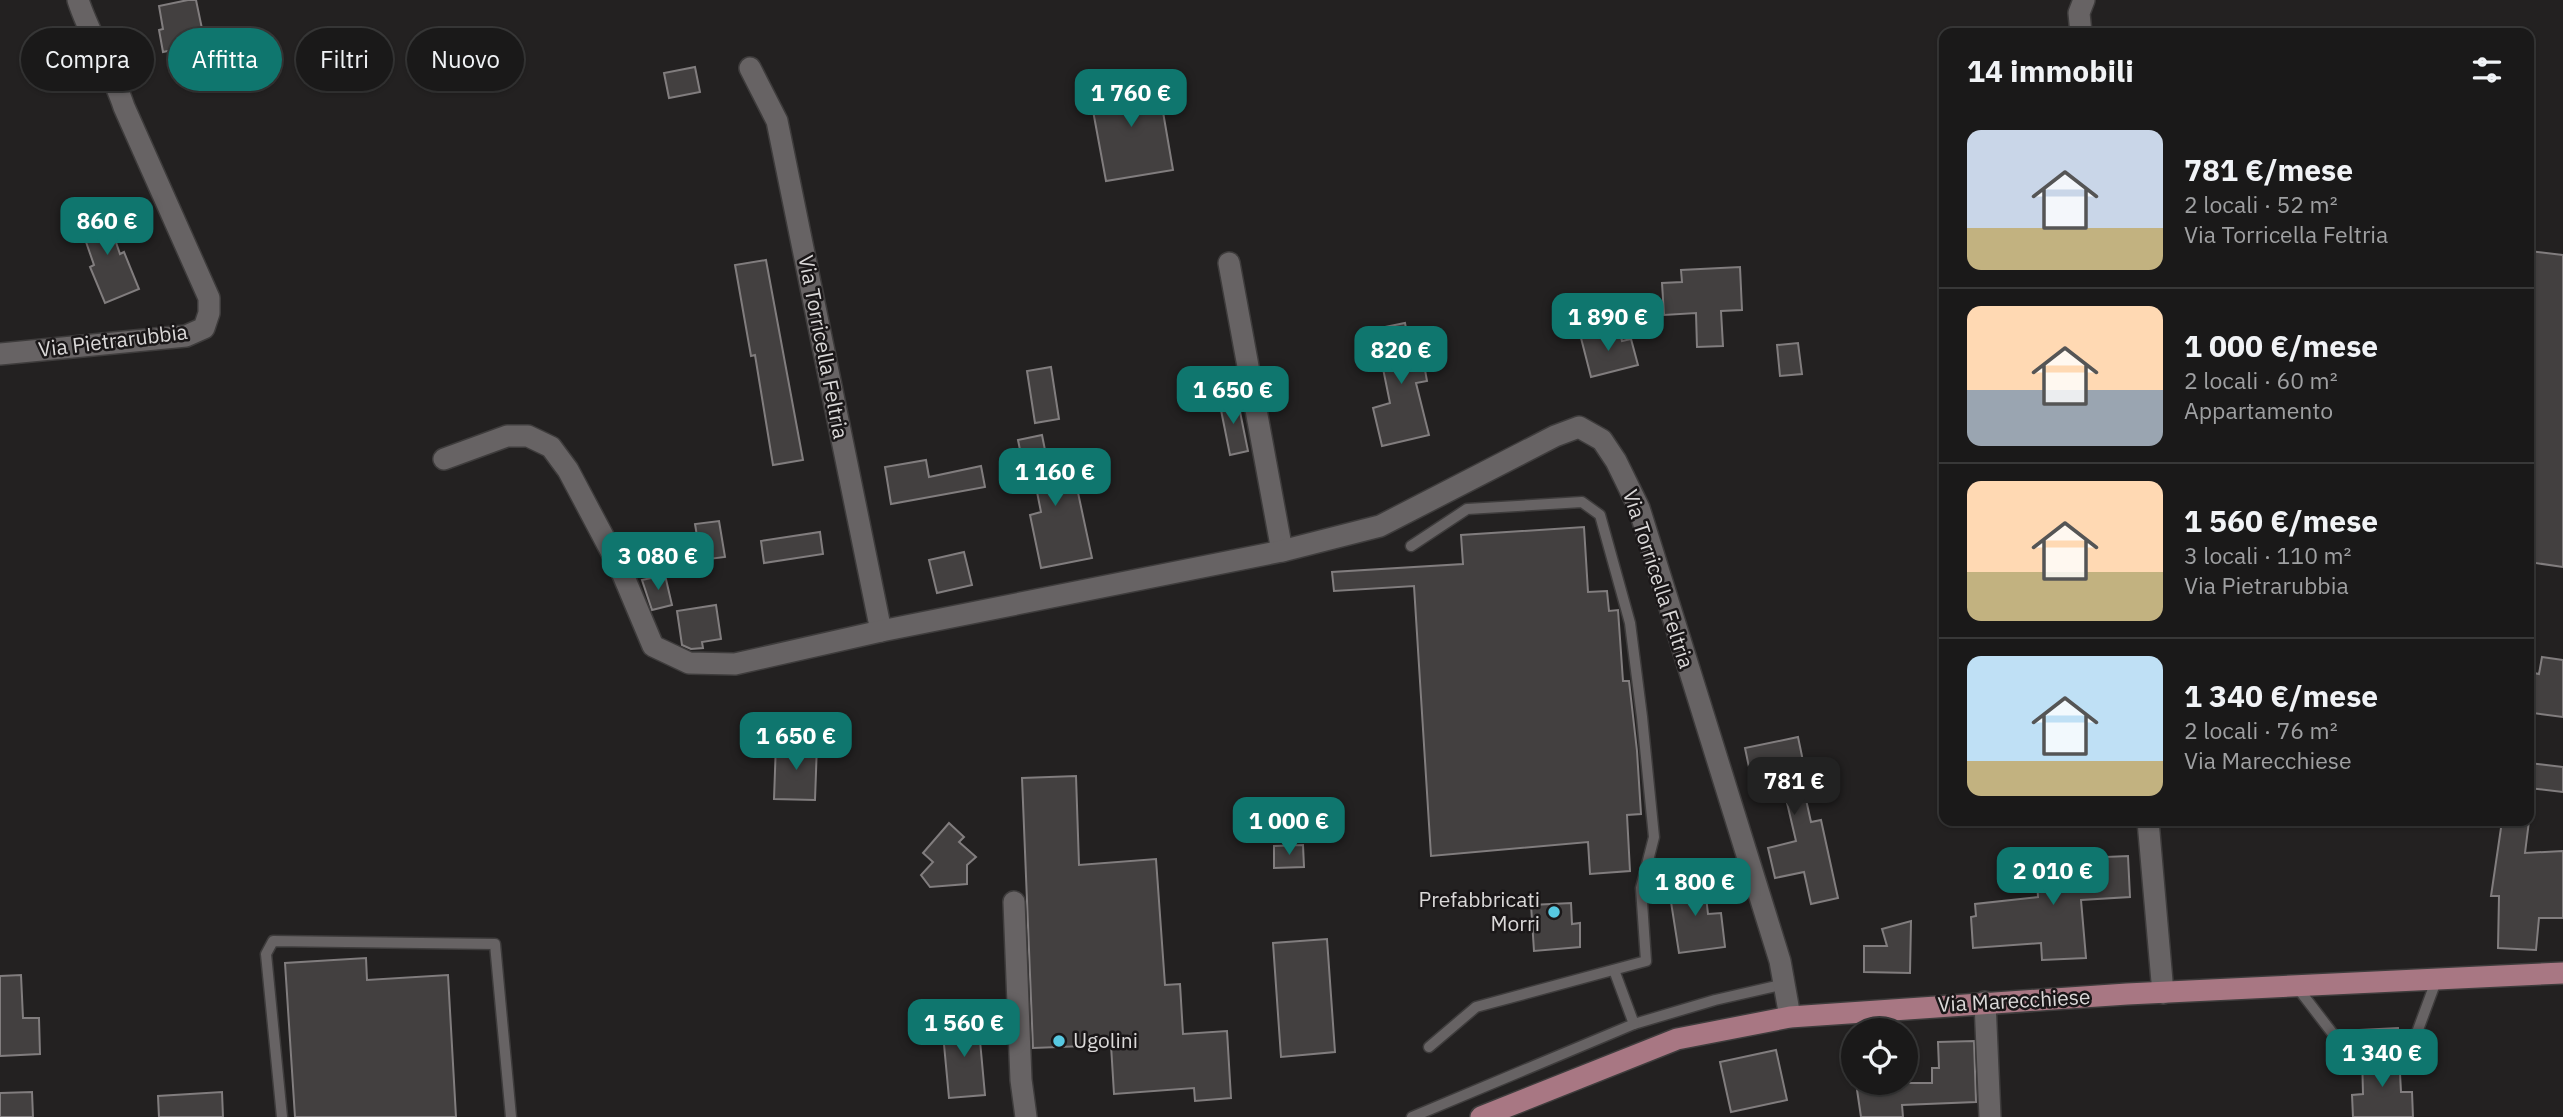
<!DOCTYPE html>
<html lang="it">
<head>
<meta charset="utf-8">
<style>
  body { margin:0; font-family:"IBM Plex Sans",sans-serif; background:#272626; color:#f1f3f6; height:100vh; display:flex; flex-direction:column; font-size:26px; white-space:nowrap }
  * { box-sizing:border-box; margin:0 }
  p { font-size:23px; color:#9fa0a2 }
  .icon { flex:none; width:38px; height:38px; fill:none; stroke:currentColor; stroke-width:2; stroke-linecap:round; stroke-linejoin:round }
  .map { position:relative; flex:1; overflow:hidden }
  .panel { position:absolute; left:1939px; top:28px; width:595px; height:798px; display:flex; flex-direction:column; background:#1a1919; border-radius:14px; box-shadow:0 2px 5px #0004,0 0 0 2px #383838 }
  .panel>* { flex:none }
  .guide { position:absolute; left:21px; top:28px; width:665px; height:63px; display:flex; gap:14px }
  .buttons { position:absolute; left:1841px; top:1018px; display:grid; gap:14px }
  .buttons a { display:grid; place-items:center; width:77px; height:77px; border-radius:50%; background:#1a1919; box-shadow:0 2px 5px #0004,0 0 0 2px #383838; font-size:35px }
  .price { position:absolute; translate:-50% -60px; padding:0 16px; border-radius:14px; background:#0f766e; color:#fff; font-size:23px; line-height:46px; filter:drop-shadow(0 2px 4px #0008) }
  .price::after { content:''; position:absolute; left:50%; top:42px; width:21px; height:16px; margin-left:-10px; background:inherit; clip-path:polygon(0 0,100% 0,50% 100%) }
  .price.selected { background:#222; color:#fff }
  ul { padding:0; list-style:none }
  li { display:flex; align-items:center; gap:21px; height:175px; padding:0 28px }
  li+li { border-top:2px solid #383838 }
  li span { display:grid; place-items:center; flex:none; width:196px; height:140px; border-radius:14px; color:#555 }
  li>.icon { margin-inline-start:auto }
  span .icon { width:84px; height:84px; fill:#fffc; stroke-width:1 }
  li b { font-size:30px }
  h2 { display:flex; justify-content:space-between; align-items:center; height:84px; padding:0 28px; font-size:30px }
  .tag { padding:0 24px; border-radius:32px; background:#1a1919; box-shadow:0 2px 5px #0004,0 0 0 2px #383838; font-size:24px; line-height:63px }
  .tag.selected { background:#0f766e; color:#fff }
  .map>svg:first-child { display:block }
  .building { fill:#434040; stroke:#817d7e; stroke-width:2 }
  .lines { fill:none; stroke-linecap:round; stroke-linejoin:round }
  .lane-casing { stroke:#3e3c3c; stroke-width:13 }
  .street-casing { stroke:#3e3c3c; stroke-width:24 }
  .primary-casing { stroke:#3e3c3c; stroke-width:24 }
  .lane { stroke:#676364; stroke-width:10 }
  .street { stroke:#676364; stroke-width:21 }
  .primary { stroke:#a87783; stroke-width:21 }
  .poi-dot { fill:#57c9e2; stroke:#1a1718; stroke-width:2.5 }
  .labels { text-anchor:middle; stroke-width:5; stroke-linejoin:round; paint-order:stroke }
  .street-label { font-size:21px; fill:#dbd9d9; stroke:#1a1718 }
  .poi-label { font-size:21px; fill:#dbd9d9; stroke:#1a1718; text-anchor:end }
</style>
</head>
<body>
<div class="map">
<svg width="2563" height="1117" viewBox="0 0 2563 1117">
  <rect width="100%" height="100%" fill="#232121"/>
  <g class="building">
    <path d="M188,0h8l9,43 -42,9 -4,-22 4,-1 -4,-23z"/>
    <path d="M695,67l5,25 -31,6 -5,-25z"/>
    <path d="M1157,77l16,93 -67,11 -17,-92z"/>
    <path d="M104,207l16,47 4,-2 15,37 -34,14 -15,-36 4,-2 -17,-49z"/>
    <path d="M2529,251l34,4v312l-34,-5z"/>
    <path d="M766,260l37,200 -30,5 -18,-110 -4,1 -16,-91z"/>
    <path d="M1740,267l2,43 -21,1 2,35 -26,1 -1,-34 -32,2 -2,-32 20,-1 -1,-12z"/>
    <path d="M1405,323l2,10 11,-2 9,50 -11,2 13,52 -47,11 -9,-38 17,-5 -15,-74z"/>
    <path d="M1619,329l3,12 9,-2 7,26 -47,12 -10,-39z"/>
    <path d="M1798,343l4,31 -22,2 -3,-31z"/>
    <path d="M1051,367l8,52 -24,4 -8,-52z"/>
    <path d="M1237,397l11,54 -18,4 -11,-55z"/>
    <path d="M1042,435l4,20 11,-2 5,23 12,-2 18,84 -51,10 -11,-53 11,-3 -7,-35 -8,2 -8,-39z"/>
    <path d="M926,460l3,17 52,-11 4,21 -94,17 -6,-37z"/>
    <path d="M719,521l6,36 -24,3 -6,-36z"/>
    <path d="M1584,527l4,65 19,-1 2,20 9,-1 5,71h6l8,70 4,63 -14,1 3,56 -40,3 -2,-32 -157,14 -17,-270 -80,5 -2,-19 131,-8 -2,-29z"/>
    <path d="M820,532l3,22 -59,9 -3,-22z"/>
    <path d="M964,552l8,33 -35,8 -8,-33z"/>
    <path d="M665,575l7,30 -20,5 -10,-30z"/>
    <path d="M716,605l5,34 -19,3 1,6 -12,1 -9,-4 -5,-34z"/>
    <path d="M2542,657l21,3v57l-30,-4 1,-12 -5,-1v-28l10,2z"/>
    <path d="M1798,737l10,48 -5,1 8,36 10,-2 17,78 -27,6 -7,-32 -29,6 -7,-30 28,-7 -12,-51 -29,6 -10,-48z"/>
    <path d="M776,743l41,1 -2,56 -41,-1z"/>
    <path d="M2529,763l34,4v25l-34,-4z"/>
    <path d="M1076,776l3,89 77,-6 9,126 15,-1 3,50 44,-3 4,67 -36,3 -1,-13 -80,6 -3,-49 -78,3 -11,-270z"/>
    <path d="M2502,821h27l-4,32 38,-2v67h-24l-3,32 -38,-2 1,-52h-8z"/>
    <path d="M949,823l15,14 -5,5 17,15 -9,8v19l-37,3 -9,-12 12,-13 -10,-9z"/>
    <path d="M1303,845l1,22 -30,1v-22z"/>
    <path d="M2082,854v4l46,-2 2,41 -49,3 5,58 -44,2 -1,-17 -68,5 -2,-31 5,-1 -1,-12 63,-7 -2,-34 23,-1v-7z"/>
    <path d="M1704,879l4,35 13,-1 4,34 -46,6 -11,-70z"/>
    <path d="M1571,903l1,21 8,-1v24l-46,4 -3,-46z"/>
    <path d="M1911,921l-1,52 -46,-1v-26h23l-5,-17z"/>
    <path d="M1327,939l8,113 -54,5 -8,-114z"/>
    <path d="M366,958l1,22 81,-5 8,142h-161l-10,-154z"/>
    <path d="M21,975l2,43h16l1,36 -40,2v-80z"/>
    <path d="M978,1019l7,76 -36,3 -7,-75z"/>
    <path d="M2398,1028l1,10 -38,1 -1,-9z"/>
    <path d="M1974,1041l2,61 -74,3 1,12h-42l-5,-34h76v-15h7l-1,-26z"/>
    <path d="M1776,1050l11,50 -56,12 -11,-50z"/>
    <path d="M2399,1054l2,38h11l1,25h-60l-1,-22 11,-1 -1,-39z"/>
    <path d="M32,1092l1,25h-33v-24z"/>
    <path d="M222,1092l1,25h-64l-1,-21z"/>
  </g>
  <g class="lines">
    <defs>
      <g id="lane">
        <path d="M1411,546l56,-37 115,-7 18,13 30,108 12,94 12,120 -13,51 5,73 -170,46 -47,40"/>
        <path d="M2297,987l46,60 69,-1 24,-65"/>
        <path d="M1634,1024l81,-24 70,-16"/>
        <path d="M282,1117l-16,-163 7,-13 222,3 16,173"/>
        <path d="M1412,1117l222,-93 -20,-54"/>
      </g>
      <g id="street">
        <path d="M2081,33l-2,-20 5,-13"/>
        <path d="M750,68l27,53 104,510"/>
        <path d="M1229,263l53,288"/>
        <path d="M0,354l186,-18 18,-8 5,-15v-15l-85,-191c-12,-37 -34,-70 -46,-107"/>
        <path d="M444,459l63,-23h21l23,11 17,23 53,100 32,76 36,17 46,1 146,-33 401,-80 98,-25 175,-90 24,-9 23,13 14,21 23,47 141,453 10,56"/>
        <path d="M2148,821l15,172"/>
        <path d="M1014,902l7,178 5,37"/>
        <path d="M1985,1002l5,115"/>
      </g>
      <path id="primary" d="M1481,1117l196,-78 113,-22 337,-23 436,-21"/>
    </defs>
    <use href="#lane" class="lane-casing"/>
    <use href="#street" class="street-casing"/>
    <use href="#primary" class="primary-casing"/>
    <use href="#lane" class="lane"/>
    <use href="#street" class="street"/>
    <use href="#primary" class="primary"/>
  </g>
  <g class="poi-dot">
    <circle cx="1554" cy="912" r="7"/>
    <circle cx="1059" cy="1041" r="7"/>
  </g>
  <g class="labels">
    <g class="street-label">
      <text transform="translate(113 341) rotate(-7)" y="7">Via Pietrarubbia</text>
      <text transform="translate(823 347) rotate(79)" y="7">Via Torricella Feltria</text>
      <text transform="translate(1658 579) rotate(72)" y="7">Via Torricella Feltria</text>
      <text transform="translate(2014 1001) rotate(-3)" y="7">Via Marecchiese</text>
    </g>
    <g class="poi-label">
      <text x="1540" y="907">Prefabbricati<tspan x="1540" dy="24">Morri</tspan></text>
      <text x="1073" y="1048" text-anchor="start">Ugolini</text>
    </g>
  </g>
</svg>
<div class="buttons">
<a><svg class="icon" aria-label="locate" viewBox="0 0 24 24"><circle cx="12" cy="12" r="6"/><path d="M12 2v4M12 18v4M2 12h4M18 12h4"/></svg></a>
</div>
<b class="price" style="left:1131px;top:129px">1 760 €</b>
<b class="price" style="left:107px;top:257px">860 €</b>
<b class="price" style="left:1608px;top:353px">1 890 €</b>
<b class="price" style="left:1401px;top:386px">820 €</b>
<b class="price" style="left:1233px;top:426px">1 650 €</b>
<b class="price" style="left:1055px;top:508px">1 160 €</b>
<b class="price" style="left:658px;top:592px">3 080 €</b>
<b class="price" style="left:796px;top:772px">1 650 €</b>
<b class="price selected" style="left:1794px;top:817px">781 €</b>
<b class="price" style="left:1289px;top:857px">1 000 €</b>
<b class="price" style="left:2053px;top:907px">2 010 €</b>
<b class="price" style="left:1695px;top:918px">1 800 €</b>
<b class="price" style="left:964px;top:1059px">1 560 €</b>
<b class="price" style="left:2382px;top:1089px">1 340 €</b>
<div class="guide">
<a class="tag">Compra</a>
<a class="tag selected">Affitta</a>
<a class="tag">Filtri</a>
<a class="tag">Nuovo</a>
</div>
<section class="panel">
<h2>14 immobili<svg class="icon" aria-label="filters" viewBox="0 0 24 24"><path d="M4 7h16M4 17h16"/><circle cx="9" cy="7" r="2"/><circle cx="15" cy="17" r="2"/></svg></h2>
<ul>
<li><span style="background:linear-gradient(#c9d6e8 70%,#c2b280 0)"><svg class="icon" aria-label="home" viewBox="0 0 24 24"><path d="M3 11l9-7 9 7M6 9v11h12V9"/></svg></span><div><b>781 €/mese</b><p>2 locali · 52 m²</p><p>Via Torricella Feltria</p></div></li>
<li><span style="background:linear-gradient(#ffd9b3 60%,#9aa5b1 0)"><svg class="icon" aria-label="home" viewBox="0 0 24 24"><path d="M3 11l9-7 9 7M6 9v11h12V9"/></svg></span><div><b>1 000 €/mese</b><p>2 locali · 60 m²</p><p>Appartamento</p></div></li>
<li><span style="background:linear-gradient(#ffd9b3 65%,#c2b280 0)"><svg class="icon" aria-label="home" viewBox="0 0 24 24"><path d="M3 11l9-7 9 7M6 9v11h12V9"/></svg></span><div><b>1 560 €/mese</b><p>3 locali · 110 m²</p><p>Via Pietrarubbia</p></div></li>
<li><span style="background:linear-gradient(#bfe0f5 75%,#c2b280 0)"><svg class="icon" aria-label="home" viewBox="0 0 24 24"><path d="M3 11l9-7 9 7M6 9v11h12V9"/></svg></span><div><b>1 340 €/mese</b><p>2 locali · 76 m²</p><p>Via Marecchiese</p></div></li>
</ul>
</section>
</div>
</body>
</html>
